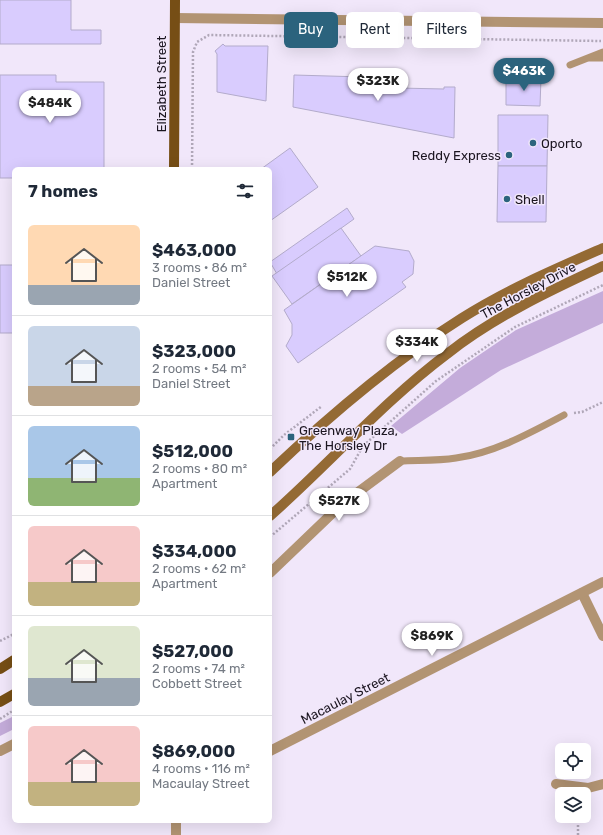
<!DOCTYPE html>
<html lang="en">
<head>
<meta charset="utf-8">
<style>
  body { margin:0; font-family:Rubik,sans-serif; background:#f2f2f3; color:#1f2937; height:100vh; display:flex; flex-direction:column; font-size:15px; white-space:nowrap }
  * { box-sizing:border-box; margin:0 }
  p { font-size:13px; color:#747a83 }
  .icon { flex:none; width:22px; height:22px; fill:none; stroke:currentColor; stroke-width:2; stroke-linecap:round; stroke-linejoin:round }
  .map { position:relative; flex:1; overflow:hidden }
  .drawer { position:absolute; left:12px; top:167px; width:260px; height:656px; display:flex; flex-direction:column; background:#fff; border-radius:6px; box-shadow:0 4px 16px #0002 }
  .drawer>* { flex:none }
  .top-card { position:absolute; left:284px; top:12px; width:259px; height:36px; display:flex; gap:8px }
  .controls { position:absolute; left:555px; top:743px; display:grid; gap:8px }
  .controls a { display:grid; place-items:center; width:36px; height:36px; border-radius:6px; background:#fff; box-shadow:0 4px 16px #0002; font-size:20px }
  .price { position:absolute; translate:-50% -34px; padding:0 9px; border-radius:14px; background:#fff; color:#222; font-size:13px; line-height:26px; filter:drop-shadow(0 1px 2px #0008) }
  .price::after { content:''; position:absolute; left:50%; top:24px; width:12px; height:9px; margin-left:-6px; background:inherit; clip-path:polygon(0 0,100% 0,50% 100%) }
  .price.selected { background:#2b637d; color:#fff }
  ul { padding:0; list-style:none }
  li { display:flex; align-items:center; gap:12px; height:100px; padding:0 16px }
  li+li { border-top:1px solid #e0e1e3 }
  li span { display:grid; place-items:center; flex:none; width:112px; height:80px; border-radius:6px; color:#555 }
  li>.icon { margin-inline-start:auto }
  span .icon { width:48px; height:48px; fill:#fffc; stroke-width:1 }
  li b { font-size:17px }
  h2 { display:flex; justify-content:space-between; align-items:center; height:48px; padding:0 16px; font-size:17px }
  .tag { padding:0 14px; border-radius:6px; background:#fff; box-shadow:0 4px 16px #0002; font-size:14px; line-height:36px }
  .tag.selected { background:#2b637d; color:#fff }
  .map>svg:first-child { display:block }
  .forest { fill:#c4acda }
  .building { fill:#d9ccfe; stroke:#b3abcb }
  .lines { fill:none; stroke-linecap:round; stroke-linejoin:round }
  .path { stroke:#b0a7b8; stroke-width:2.5; stroke-dasharray:2 2; stroke-linecap:butt }
  .service { stroke:#b29473; stroke-width:7 }
  .minor { stroke:#b29473; stroke-width:10 }
  .secondary { stroke:#946a34; stroke-width:10 }
  .primary { stroke:#764e15; stroke-width:10 }
  .poi-dot { fill:#2b637d; stroke:#f1e7fa; stroke-width:1.5 }
  .labels { text-anchor:middle; stroke-width:3; stroke-linejoin:round; paint-order:stroke }
  .street-label { font-size:13px; fill:#1b1520; stroke:#f1e7fa }
  .poi-label { font-size:13px; fill:#1b1520; stroke:#f1e7fa; text-anchor:start }
</style>
</head>
<body>
<div class="map">
<svg width="603" height="835" viewBox="0 0 603 835">
  <rect width="100%" height="100%" fill="#f1e7fa"/>
  <g class="forest">
    <path d="M603,291v32l-102,47 -99,64 -11,-8 69,-58 56,-38z"/>
    <path d="M14,716v13l-14,7v-13z"/>
  </g>
  <g class="building">
    <path d="M0,0h71v30h30v14h-101z"/>
    <path d="M223,44l2,2h43l-2,55 -49,-9v-38l-2,-3z"/>
    <path d="M0,75h56v7h48v87h-90v9h-14z"/>
    <path d="M294,75l104,3v10l46,1v-2h11l-1,51 -161,-31z"/>
    <path d="M513,78h28l-1,28 -34,-1v-23h7z"/>
    <path d="M498,115h50l-1,51h-49z"/>
    <path d="M290,148l28,39 -48,34v-52h-9z"/>
    <path d="M498,166h49l-1,56h-49z"/>
    <path d="M347,208l7,11 -77,55 -7,-12z"/>
    <path d="M341,228l20,28 -69,48 -20,-28z"/>
    <path d="M375,246l34,5 5,10 -1,13 -11,8 4,5 -108,76 -12,-17 6,-11v-11l-8,-14z"/>
    <rect x="0" y="265" width="14" height="68"/>
  </g>
  <g class="lines">
    <g class="path">
      <path d="M192,169l1,-117 4,-10 12,-7 392,6"/>
      <path d="M574,413l8,-1 21,-10"/>
      <path d="M270,449l14,-14 38,-29"/>
      <path d="M270,537l80,-68 13,-23 73,-65 79,-54 88,-42"/>
      <path d="M0,641l14,-7"/>
      <path d="M0,719l14,-9"/>
      <path d="M578,835v-19"/>
    </g>
    <g class="service">
      <path d="M590,58h13"/>
      <path d="M570,65l33,-13"/>
      <path d="M400,461c18,-1 37,0 56,-3 38,-5 74,-25 108,-43"/>
    </g>
    <g class="minor">
      <path d="M175,18l428,5"/>
      <path d="M270,573l72,-69 58,-43"/>
      <path d="M582,593l21,43"/>
      <path d="M0,751l14,-7"/>
      <path d="M270,751l333,-169"/>
      <path d="M556,784l32,4 15,-4"/>
      <path d="M176,835v-14"/>
    </g>
    <g class="secondary">
      <path d="M270,472c59,-56 122,-110 192,-154 44,-28 93,-49 141,-70"/>
      <path d="M270,516c60,-53 113,-114 177,-162 47,-37 102,-63 156,-88"/>
    </g>
    <g class="primary">
      <path d="M174,169l1,-169"/>
      <path d="M0,669l14,-9"/>
      <path d="M0,702l14,-8"/>
    </g>
  </g>
  <g class="poi-dot">
    <circle cx="533" cy="143" r="4"/>
    <circle cx="509" cy="155" r="4"/>
    <circle cx="507" cy="199" r="4"/>
    <rect x="287" y="433" width="8" height="8" rx="2"/>
  </g>
  <g class="labels">
    <g class="street-label">
      <text transform="translate(161 84) rotate(-90)" y="5">Elizabeth Street</text>
      <text transform="translate(528 290) rotate(-28)" y="5">The Horsley Drive</text>
      <text transform="translate(345 698) rotate(-27)" y="5">Macaulay Street</text>
    </g>
    <g class="poi-label">
      <text x="541" y="148">Oporto</text>
      <text x="501" y="160" text-anchor="end">Reddy Express</text>
      <text x="515" y="204">Shell</text>
      <text x="299" y="435">Greenway Plaza,<tspan x="299" dy="15">The Horsley Dr</tspan></text>
    </g>
  </g>
</svg>
<div class="controls">
<a><svg class="icon" aria-label="locate" viewBox="0 0 24 24"><circle cx="12" cy="12" r="6"/><path d="M12 2v4M12 18v4M2 12h4M18 12h4"/></svg></a>
<a><svg class="icon" aria-label="layers" viewBox="0 0 24 24"><path d="M12 4l9 5-9 5-9-5zM3 14l9 5 9-5"/></svg></a>
</div>
<b class="price selected" style="left:524px;top:92px">$463K</b>
<b class="price" style="left:378px;top:102px">$323K</b>
<b class="price" style="left:50px;top:124px">$484K</b>
<b class="price" style="left:347px;top:298px">$512K</b>
<b class="price" style="left:417px;top:363px">$334K</b>
<b class="price" style="left:339px;top:522px">$527K</b>
<b class="price" style="left:432px;top:657px">$869K</b>
<div class="top-card">
<a class="tag selected">Buy</a>
<a class="tag">Rent</a>
<a class="tag">Filters</a>
</div>
<section class="drawer">
<h2>7 homes<svg class="icon" aria-label="filters" viewBox="0 0 24 24"><path d="M4 7h16M4 17h16"/><circle cx="9" cy="7" r="2"/><circle cx="15" cy="17" r="2"/></svg></h2>
<ul>
<li><span style="background:linear-gradient(#ffd9b3 75%,#9aa5b1 0)"><svg class="icon" aria-label="home" viewBox="0 0 24 24"><path d="M3 11l9-7 9 7M6 9v11h12V9"/></svg></span><div><b>$463,000</b><p>3 rooms · 86 m²</p><p>Daniel Street</p></div></li>
<li><span style="background:linear-gradient(#c9d6e8 75%,#b9a48a 0)"><svg class="icon" aria-label="home" viewBox="0 0 24 24"><path d="M3 11l9-7 9 7M6 9v11h12V9"/></svg></span><div><b>$323,000</b><p>2 rooms · 54 m²</p><p>Daniel Street</p></div></li>
<li><span style="background:linear-gradient(#a9c7e8 65%,#8fb573 0)"><svg class="icon" aria-label="home" viewBox="0 0 24 24"><path d="M3 11l9-7 9 7M6 9v11h12V9"/></svg></span><div><b>$512,000</b><p>2 rooms · 80 m²</p><p>Apartment</p></div></li>
<li><span style="background:linear-gradient(#f6c9c9 70%,#c2b280 0)"><svg class="icon" aria-label="home" viewBox="0 0 24 24"><path d="M3 11l9-7 9 7M6 9v11h12V9"/></svg></span><div><b>$334,000</b><p>2 rooms · 62 m²</p><p>Apartment</p></div></li>
<li><span style="background:linear-gradient(#dfe7d0 65%,#9aa5b1 0)"><svg class="icon" aria-label="home" viewBox="0 0 24 24"><path d="M3 11l9-7 9 7M6 9v11h12V9"/></svg></span><div><b>$527,000</b><p>2 rooms · 74 m²</p><p>Cobbett Street</p></div></li>
<li><span style="background:linear-gradient(#f6c9c9 70%,#c2b280 0)"><svg class="icon" aria-label="home" viewBox="0 0 24 24"><path d="M3 11l9-7 9 7M6 9v11h12V9"/></svg></span><div><b>$869,000</b><p>4 rooms · 116 m²</p><p>Macaulay Street</p></div></li>
</ul>
</section>
</div>
</body>
</html>
